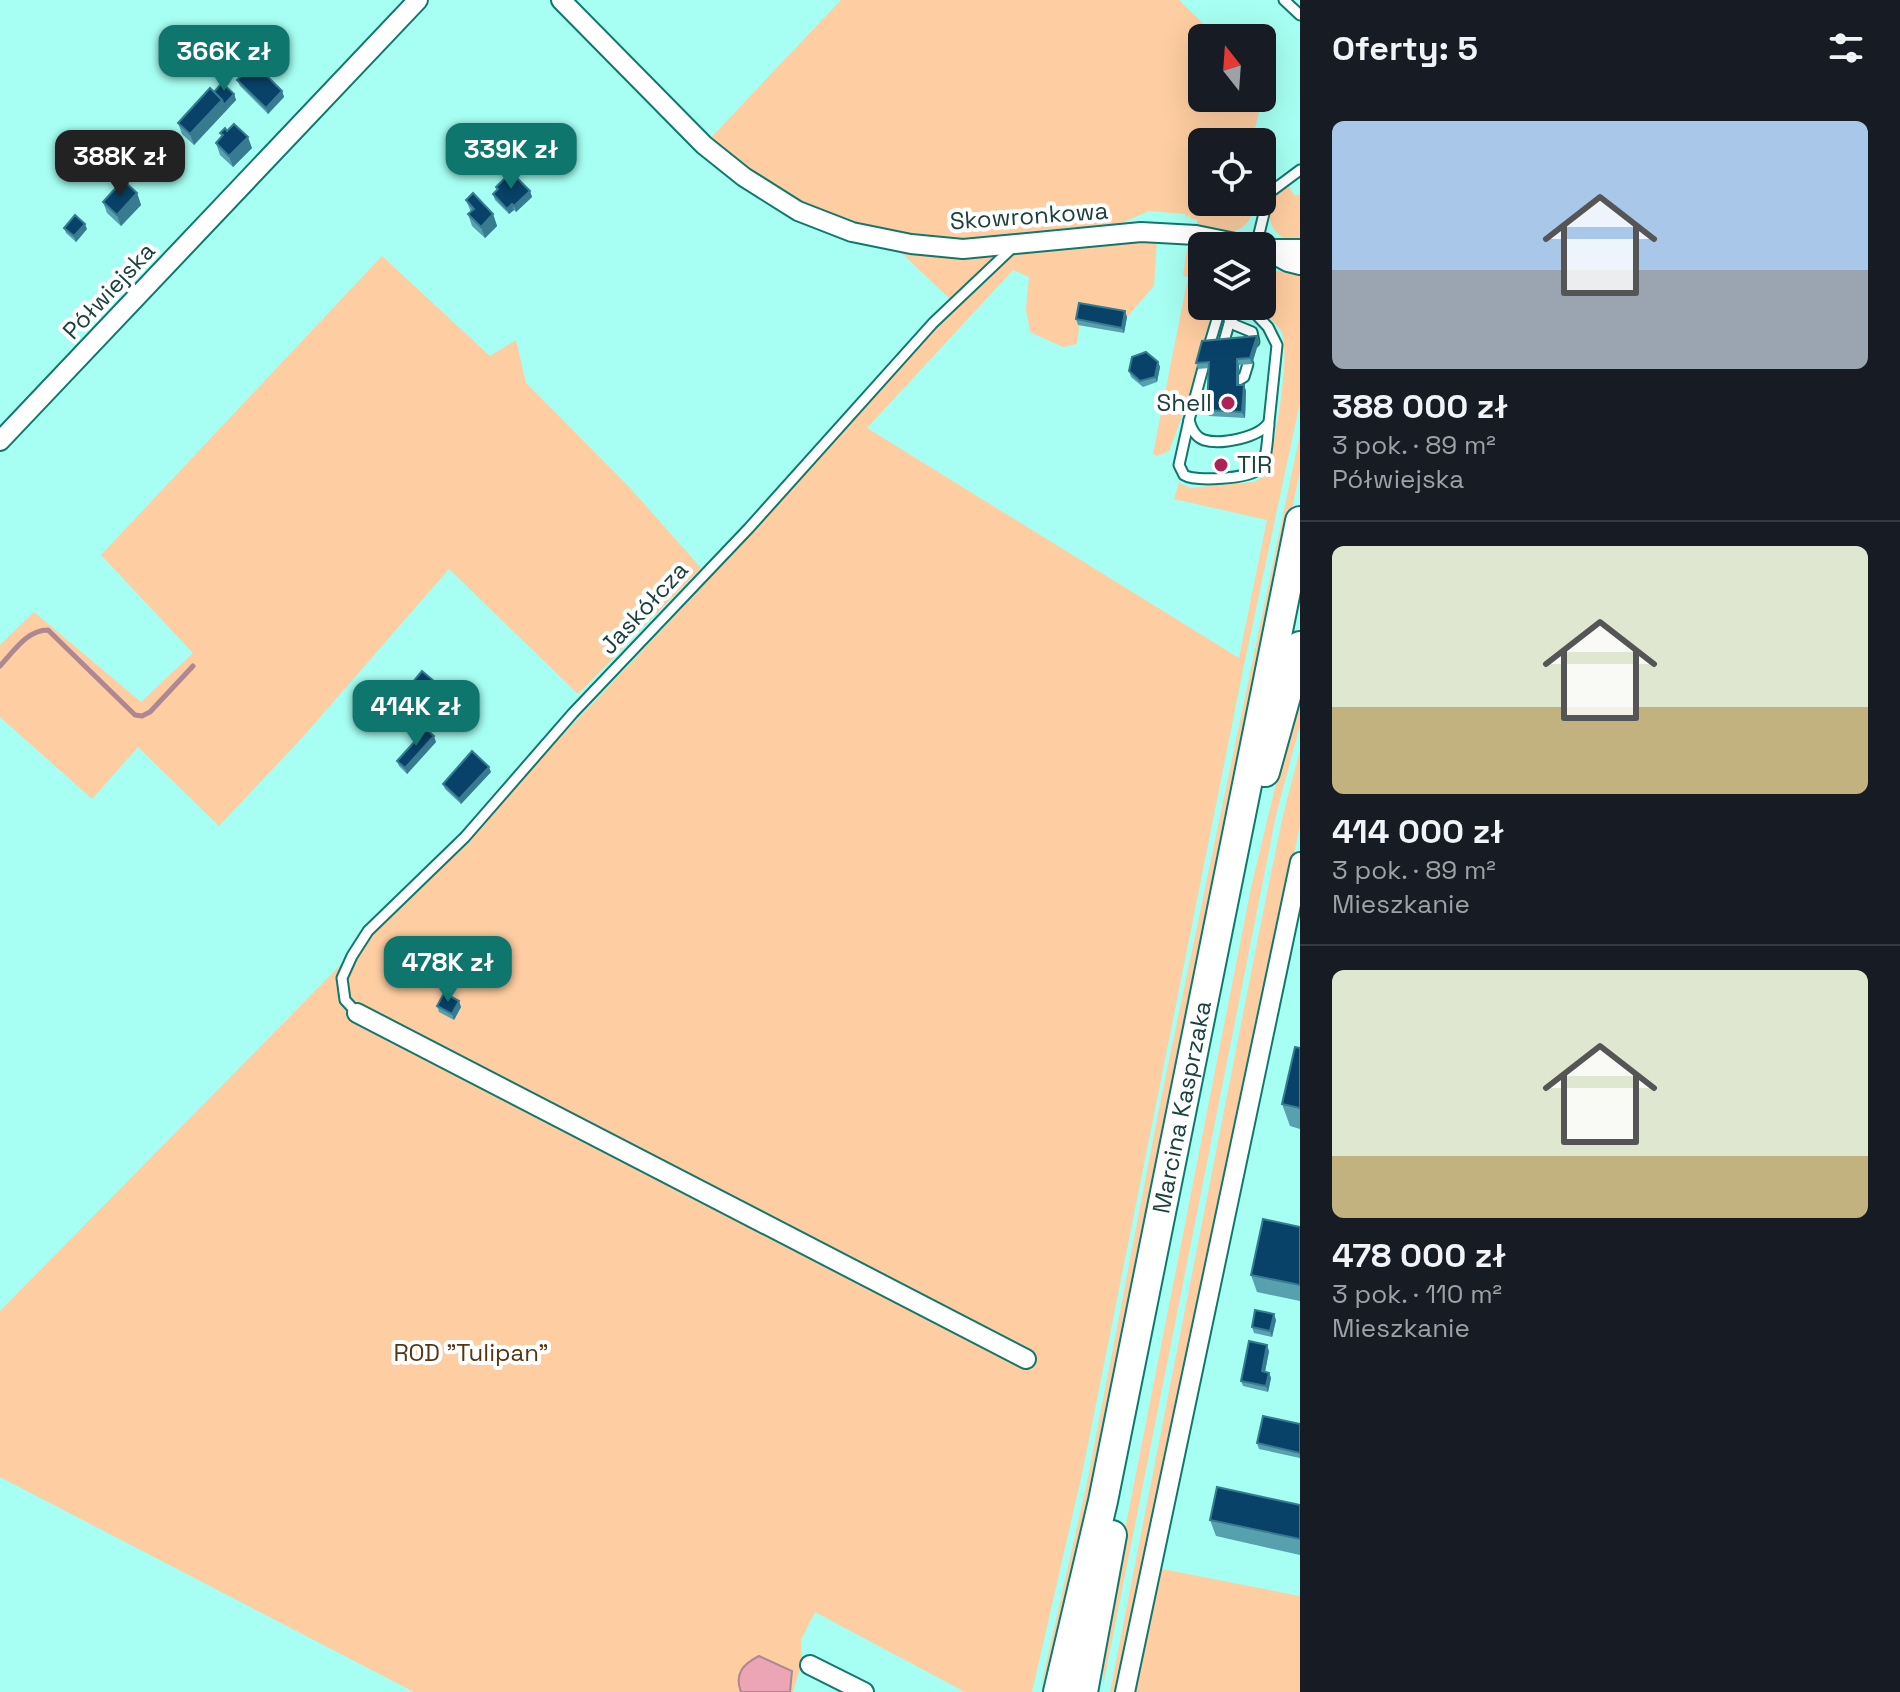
<!DOCTYPE html>
<html lang="pl">
<head>
<meta charset="utf-8">
<style>
  body { margin:0; font-family:"Space Grotesk",sans-serif; background:#242831; color:#f1f3f6; height:100vh; display:flex; flex-direction:column; font-size:30px; white-space:nowrap }
  * { box-sizing:border-box; margin:0 }
  p { font-size:26px; color:#9ea1a6 }
  .icon { flex:none; width:44px; height:44px; fill:none; stroke:currentColor; stroke-width:2; stroke-linecap:round; stroke-linejoin:round }
  .map { position:relative; flex:1; overflow:hidden }
  .drawer { display:flex; flex-direction:column; background:#171b24; width:600px }
  .drawer>* { flex:none }
  .needle { width:52px; rotate:343deg }
  .buttons { position:absolute; left:1188px; top:24px; display:grid; gap:16px }
  .buttons a { display:grid; place-items:center; width:88px; height:88px; border-radius:12px; background:#171b24; box-shadow:0 8px 32px #0002; font-size:40px }
  .price { position:absolute; translate:-50% -68px; padding:0 18px; border-radius:16px; background:#0f766e; color:#fff; font-size:26px; line-height:52px; filter:drop-shadow(0 2px 4px #0008) }
  .price::after { content:''; position:absolute; left:50%; top:48px; width:24px; height:18px; margin-left:-12px; background:inherit; clip-path:polygon(0 0,100% 0,50% 100%) }
  .price.current { background:#222; color:#fff }
  ul { padding:0; list-style:none }
  li { display:grid; align-content:center; gap:16px; height:424px; padding:0 32px }
  li+li { border-top:2px solid #363941 }
  li span { display:grid; place-items:center; height:248px; border-radius:12px; color:#555 }
  li>.icon { margin-inline-start:auto }
  span .icon { width:144px; height:144px; fill:#fffc; stroke-width:1 }
  li b { font-size:34px }
  h2 { display:flex; justify-content:space-between; align-items:center; height:96px; padding:0 32px; font-size:34px }
  main { display:flex; flex:1; min-height:0 }
  .map>svg:first-child { display:block }
  .green { fill:#fecda1 }
  .water { fill:#eba5b5; stroke:#ad8791; stroke-width:2 }
  .lines { fill:none; stroke-linecap:round; stroke-linejoin:round }
  .stream { stroke:#ad8791; stroke-width:5 }
  .lane-casing { stroke:#10786d; stroke-width:13 }
  .street-casing { stroke:#10786d; stroke-width:22 }
  .primary-casing { stroke:#10786d; stroke-width:32 }
  .lane { stroke:#fff; stroke-width:9 }
  .street { stroke:#fff; stroke-width:18 }
  .primary { stroke:#fff; stroke-width:28 }
  .wall { fill:#57a0ad }
  .shaded-wall { fill:#377b91 }
  .building { fill:#084268; stroke:#377b91; stroke-width:2 }
  .poi-dot { fill:#b02158; stroke:#fff; stroke-width:3 }
  .labels { text-anchor:middle; stroke-width:8; stroke-linejoin:round; paint-order:stroke }
  .street-label { font-size:24px; fill:#1b413c; stroke:#fff }
  .poi-label { font-size:24px; fill:#1b413c; stroke:#fff; text-anchor:end }
  .park-label { font-size:24px; fill:#563510; stroke:#fff }
</style>
</head>
<body>
<main>
<div class="map">
<svg width="1300" height="1692" viewBox="0 0 1300 1692">
  <rect width="100%" height="100%" fill="#a6fff2"/>
  <g class="green">
    <path d="M841,0h338l39,38h-16v60h60l-10,44h-50v60h37l-2,12 14,2c-11,23 -33,15 -54,11v-8h-5l-3,-4 -3,2 -1,-3 -36,-3 -55,24 4,6 59,-1 -3,46 -27,31 -46,-8 -4,35 -14,3 -33,-15 -4,-23 3,-32 -16,-7 -146,158 372,230 28,-138 -93,-21 5,-16 12,5 63,-6 11,-6 5,-10c4,-28 23,-115 10,-137 -6,-8 -15,-15 -21,-23h3v-31l14,-4 24,2v129l-56,263 -162,809 -50,218h-67l-150,-80 -14,28 1,22 -9,30h-379l-414,-215v-166c288,-293 580,-584 853,-890l-4,-3 105,-115 -67,-64 -89,-28 -94,-66z"/>
    <path d="M1289,187l6,9 5,-2v49c-36,-4 -41,-42 -11,-56z"/>
    <path d="M1191,243l12,3 -1,60h13l-29,99 -17,46 -12,5 -4,-2 35,-177 -5,-1 4,-28z"/>
    <path d="M382,256l108,100 26,-16 10,43 105,106 70,79 -123,126 -129,-125 -148,170 -82,87 -81,-79 -46,52 -92,-82v-72l34,-33 107,90 52,-49 -92,-98z"/>
    <path d="M1300,434v36l-203,1006 -36,149 -21,66 48,-213 72,-374z"/>
    <path d="M1300,684v41l-24,90 -173,871 1,-49 147,-749z"/>
    <path d="M1300,750v75l-180,867h-10l149,-759 24,-118z"/>
    <path d="M1157,1568l143,28v96h-167z"/>
  </g>
  <path class="water" d="M759,1656l33,15 -2,21h-49c-7,-18 2,-28 18,-36z"/>
  <g class="lines">
    <path class="stream" d="M0,666c14,-15 27,-36 48,-36l87,85 7,1 8,-4 43,-46"/>
    <defs>
      <g id="lane">
        <path d="M1284,0l16,15"/>
        <path d="M1256,246l13,-53 31,-23"/>
        <path d="M1220,309l15,16 17,7 2,10"/>
        <path d="M1223,345l7,-25"/>
        <path d="M1209,346l12,-40"/>
        <path d="M1203,368l-14,52c2,8 6,17 15,20 16,5 56,-2 65,-18l8,-77 -9,-18 -20,-21"/>
        <path d="M1239,380l5,-3 4,-13"/>
        <path d="M1189,420l-10,45 5,10c11,7 65,4 75,-6 9,-10 8,-31 10,-44"/>
        <path d="M357,1013l-12,-13 -3,-22 10,-22 16,-25 97,-94 108,-124 176,-185 184,-205 79,-75"/>
      </g>
      <g id="street">
        <path d="M561,0l143,145 40,32 54,34 54,21 59,12 52,5 178,-17 55,3 54,11"/>
        <path d="M1263,249h37"/>
        <path d="M1264,249l24,13 12,3"/>
        <path d="M0,441l418,-441"/>
        <path d="M357,1013l669,346"/>
        <path d="M810,1665l54,27"/>
        <path d="M1125,1692l175,-830"/>
      </g>
      <g id="primary">
        <path d="M1265,772l35,-126"/>
        <path id="s1" d="M1058,1692l45,-191 197,-980"/>
        <path d="M1083,1692l29,-157"/>
      </g>
    </defs>
    <use href="#lane" class="lane-casing"/>
    <use href="#street" class="street-casing"/>
    <use href="#primary" class="primary-casing"/>
    <use href="#lane" class="lane"/>
    <use href="#street" class="street"/>
    <use href="#primary" class="primary"/>
  </g>
  <g class="wall">
    <path d="M237,80l45,11 2,6 -16,17 -28,-28z"/>
    <path d="M214,92l20,2 2,6 -42,45 -12,-11 -4,-11z"/>
    <path d="M227,131l25,17 -19,19 -13,-12 -4,-12 6,-6 -2,-4z"/>
    <path d="M496,187l34,4 2,6 -16,15 -2,-2 -5,4 -14,-14 -2,-6 4,-4z"/>
    <path d="M137,193l4,12 -20,21 -14,-13 -4,-11z"/>
    <path d="M466,200l27,14 4,12 -12,12 -13,-12 -4,-12 3,-2z"/>
    <path d="M64,228l23,1 -11,13 -10,-9z"/>
    <path d="M1127,317l-3,16 -46,-8 -2,-6z"/>
    <path d="M1259,341l-7,23 -13,1v20h5l2,6 -1,27 -36,-2 -2,-6 2,-42 -11,1 -2,-6z"/>
    <path d="M1158,362l2,5 -3,15 -14,5 -12,-10 -2,-6z"/>
    <path d="M408,688h34l2,5 -6,7 2,5 -3,3 6,7 2,5 -5,6 -10,-10 -2,-6 1,-1 -18,-16z"/>
    <path d="M436,742l-29,32 -8,-8 -2,-5z"/>
    <path d="M491,772l-30,32 -16,-15 -2,-5z"/>
    <path d="M437,1006l24,1 -7,13 -15,-8z"/>
    <path d="M1300,1048v81l-10,-3 -8,-22z"/>
    <path d="M1300,1227v74l-43,-9 -6,-17z"/>
    <path d="M1276,1320l-4,17 -18,-4 -2,-6z"/>
    <path d="M1269,1351l-4,21 4,1 2,5 -3,14 -25,-6 -2,-5z"/>
    <path d="M1300,1424v34l-41,-9 -2,-6z"/>
    <path d="M1300,1505v50l-84,-19 -6,-16z"/>
  </g>
  <g class="shaded-wall">
    <path d="M282,91l2,6 -16,17 -2,-6z"/>
    <path d="M234,94l2,6 -42,45 -4,-11 32,-34z"/>
    <path d="M248,137l4,11 -19,19 -4,-11z"/>
    <path d="M530,191l2,6 -16,15 -2,-6z"/>
    <path d="M137,193l4,12 -20,21 -4,-11z"/>
    <path d="M512,204l2,6 -5,4 -2,-5z"/>
    <path d="M493,214l4,12 -12,12 -4,-11z"/>
    <path d="M85,224l2,5 -11,13 -2,-6z"/>
    <path d="M1125,311l2,6 -3,16 -2,-5z"/>
    <path d="M1257,336l2,5 -7,23 -2,-6z"/>
    <path d="M1237,359l2,6v26l-2,-6z"/>
    <path d="M1158,362l2,5 -3,15 -2,-5z"/>
    <path d="M1244,385l2,6 -1,27 -3,-6z"/>
    <path d="M442,688l2,5 -6,7 2,5 -7,7 -2,-6 4,-10z"/>
    <path d="M443,715l2,5 -5,6 -2,-6z"/>
    <path d="M434,736l2,6 -29,32 -2,-6z"/>
    <path d="M489,767l2,5 -30,32 -2,-5z"/>
    <path d="M459,1001l2,6 -7,13 -2,-6z"/>
    <path d="M1274,1314l2,6 -4,17 -2,-6z"/>
    <path d="M1267,1345l2,6 -5,26 -2,-6z"/>
    <path d="M1269,1373l2,5 -3,14 -2,-6z"/>
  </g>
  <g class="building">
    <path d="M254,63l28,28 -16,17 -29,-28z"/>
    <path d="M222,83l12,11 -10,11 -2,-5 -8,-8z"/>
    <path d="M210,88l12,12 -32,34 -12,-11z"/>
    <path d="M234,124l14,13 -19,19 -13,-13 7,-8 -3,-2 5,-5 2,3z"/>
    <path d="M511,172l19,19 -16,15 -2,-2 -5,5 -14,-15 5,-5 -2,-2z"/>
    <path d="M123,180l14,13 -20,22 -14,-13z"/>
    <path d="M473,193l20,21 -12,13 -13,-13 6,-5 -8,-9z"/>
    <path d="M75,215l10,9 -11,12 -10,-8z"/>
    <path d="M1079,303l46,8 -3,17 -46,-9z"/>
    <path d="M1257,336l-7,22 -13,1v26h7l-2,27 -35,-2 2,-48 -13,1 6,-22z"/>
    <path d="M1146,352l12,10 -3,15 -15,4 -11,-10 3,-14z"/>
    <path d="M422,671l20,17 -7,8 3,3 -7,7 -23,-18z"/>
    <path d="M433,705l10,10 -5,5 -10,-10z"/>
    <path d="M426,729l8,7 -29,32 -8,-7z"/>
    <path d="M472,751l17,16 -30,32 -16,-15z"/>
    <path d="M444,993l15,8 -7,13 -15,-8z"/>
    <path d="M1295,1047l5,1v60l-18,-4z"/>
    <path d="M1263,1219l37,8v58l-49,-10z"/>
    <path d="M1255,1310l19,4 -4,17 -18,-4z"/>
    <path d="M1249,1341l18,4 -5,26 7,2 -3,13 -25,-5z"/>
    <path d="M1263,1416l37,8v29l-43,-10z"/>
    <path d="M1217,1487l83,18v34l-90,-19z"/>
  </g>
  <g class="poi-dot">
    <circle cx="1228" cy="403" r="8"/>
    <circle cx="1221" cy="465" r="8"/>
  </g>
  <g class="labels">
    <g class="street-label">
      <text transform="translate(1029 216) rotate(-4)" y="8">Skowronkowa</text>
      <text transform="translate(109 291) rotate(-47)" y="8">Półwiejska</text>
      <text transform="translate(644 608) rotate(-47)" y="8">Jaskółcza</text>
      <text dy="8" stroke="none"><textPath href="#s1" startOffset="598">Marcina Kasprzaka</textPath></text>
    </g>
    <g class="poi-label">
      <text x="1212" y="411">Shell</text>
      <text x="1237" y="473" text-anchor="start">TIR</text>
    </g>
    <g class="park-label">
      <text x="471" y="1361">ROD "Tulipan"</text>
    </g>
  </g>
</svg>
<div class="buttons">
<a><svg class="needle" viewBox="-14 -14 28 28"><path d="M0-13l5 13h-10z" fill="#e53935"/><path d="M0 13l5-13h-10z" fill="#9ea1a6"/></svg></a>
<a><svg class="icon" aria-label="locate" viewBox="0 0 24 24"><circle cx="12" cy="12" r="6"/><path d="M12 2v4M12 18v4M2 12h4M18 12h4"/></svg></a>
<a><svg class="icon" aria-label="layers" viewBox="0 0 24 24"><path d="M12 4l9 5-9 5-9-5zM3 14l9 5 9-5"/></svg></a>
</div>
<b class="price" style="left:224px;top:93px">366K zł</b>
<b class="price" style="left:511px;top:191px">339K zł</b>
<b class="price current" style="left:120px;top:198px">388K zł</b>
<b class="price" style="left:416px;top:748px">414K zł</b>
<b class="price" style="left:448px;top:1004px">478K zł</b>
</div>
<section class="drawer">
<h2>Oferty: 5<svg class="icon" aria-label="filters" viewBox="0 0 24 24"><path d="M4 7h16M4 17h16"/><circle cx="9" cy="7" r="2"/><circle cx="15" cy="17" r="2"/></svg></h2>
<ul>
<li><span style="background:linear-gradient(#a9c7e8 60%,#9aa5b1 0)"><svg class="icon" aria-label="home" viewBox="0 0 24 24"><path d="M3 11l9-7 9 7M6 9v11h12V9"/></svg></span><div><b>388 000 zł</b><p>3 pok. · 89 m²</p><p>Półwiejska</p></div></li>
<li><span style="background:linear-gradient(#dfe7d0 65%,#c2b280 0)"><svg class="icon" aria-label="home" viewBox="0 0 24 24"><path d="M3 11l9-7 9 7M6 9v11h12V9"/></svg></span><div><b>414 000 zł</b><p>3 pok. · 89 m²</p><p>Mieszkanie</p></div></li>
<li><span style="background:linear-gradient(#dfe7d0 75%,#c2b280 0)"><svg class="icon" aria-label="home" viewBox="0 0 24 24"><path d="M3 11l9-7 9 7M6 9v11h12V9"/></svg></span><div><b>478 000 zł</b><p>3 pok. · 110 m²</p><p>Mieszkanie</p></div></li>
</ul>
</section>
</main>
</body>
</html>
